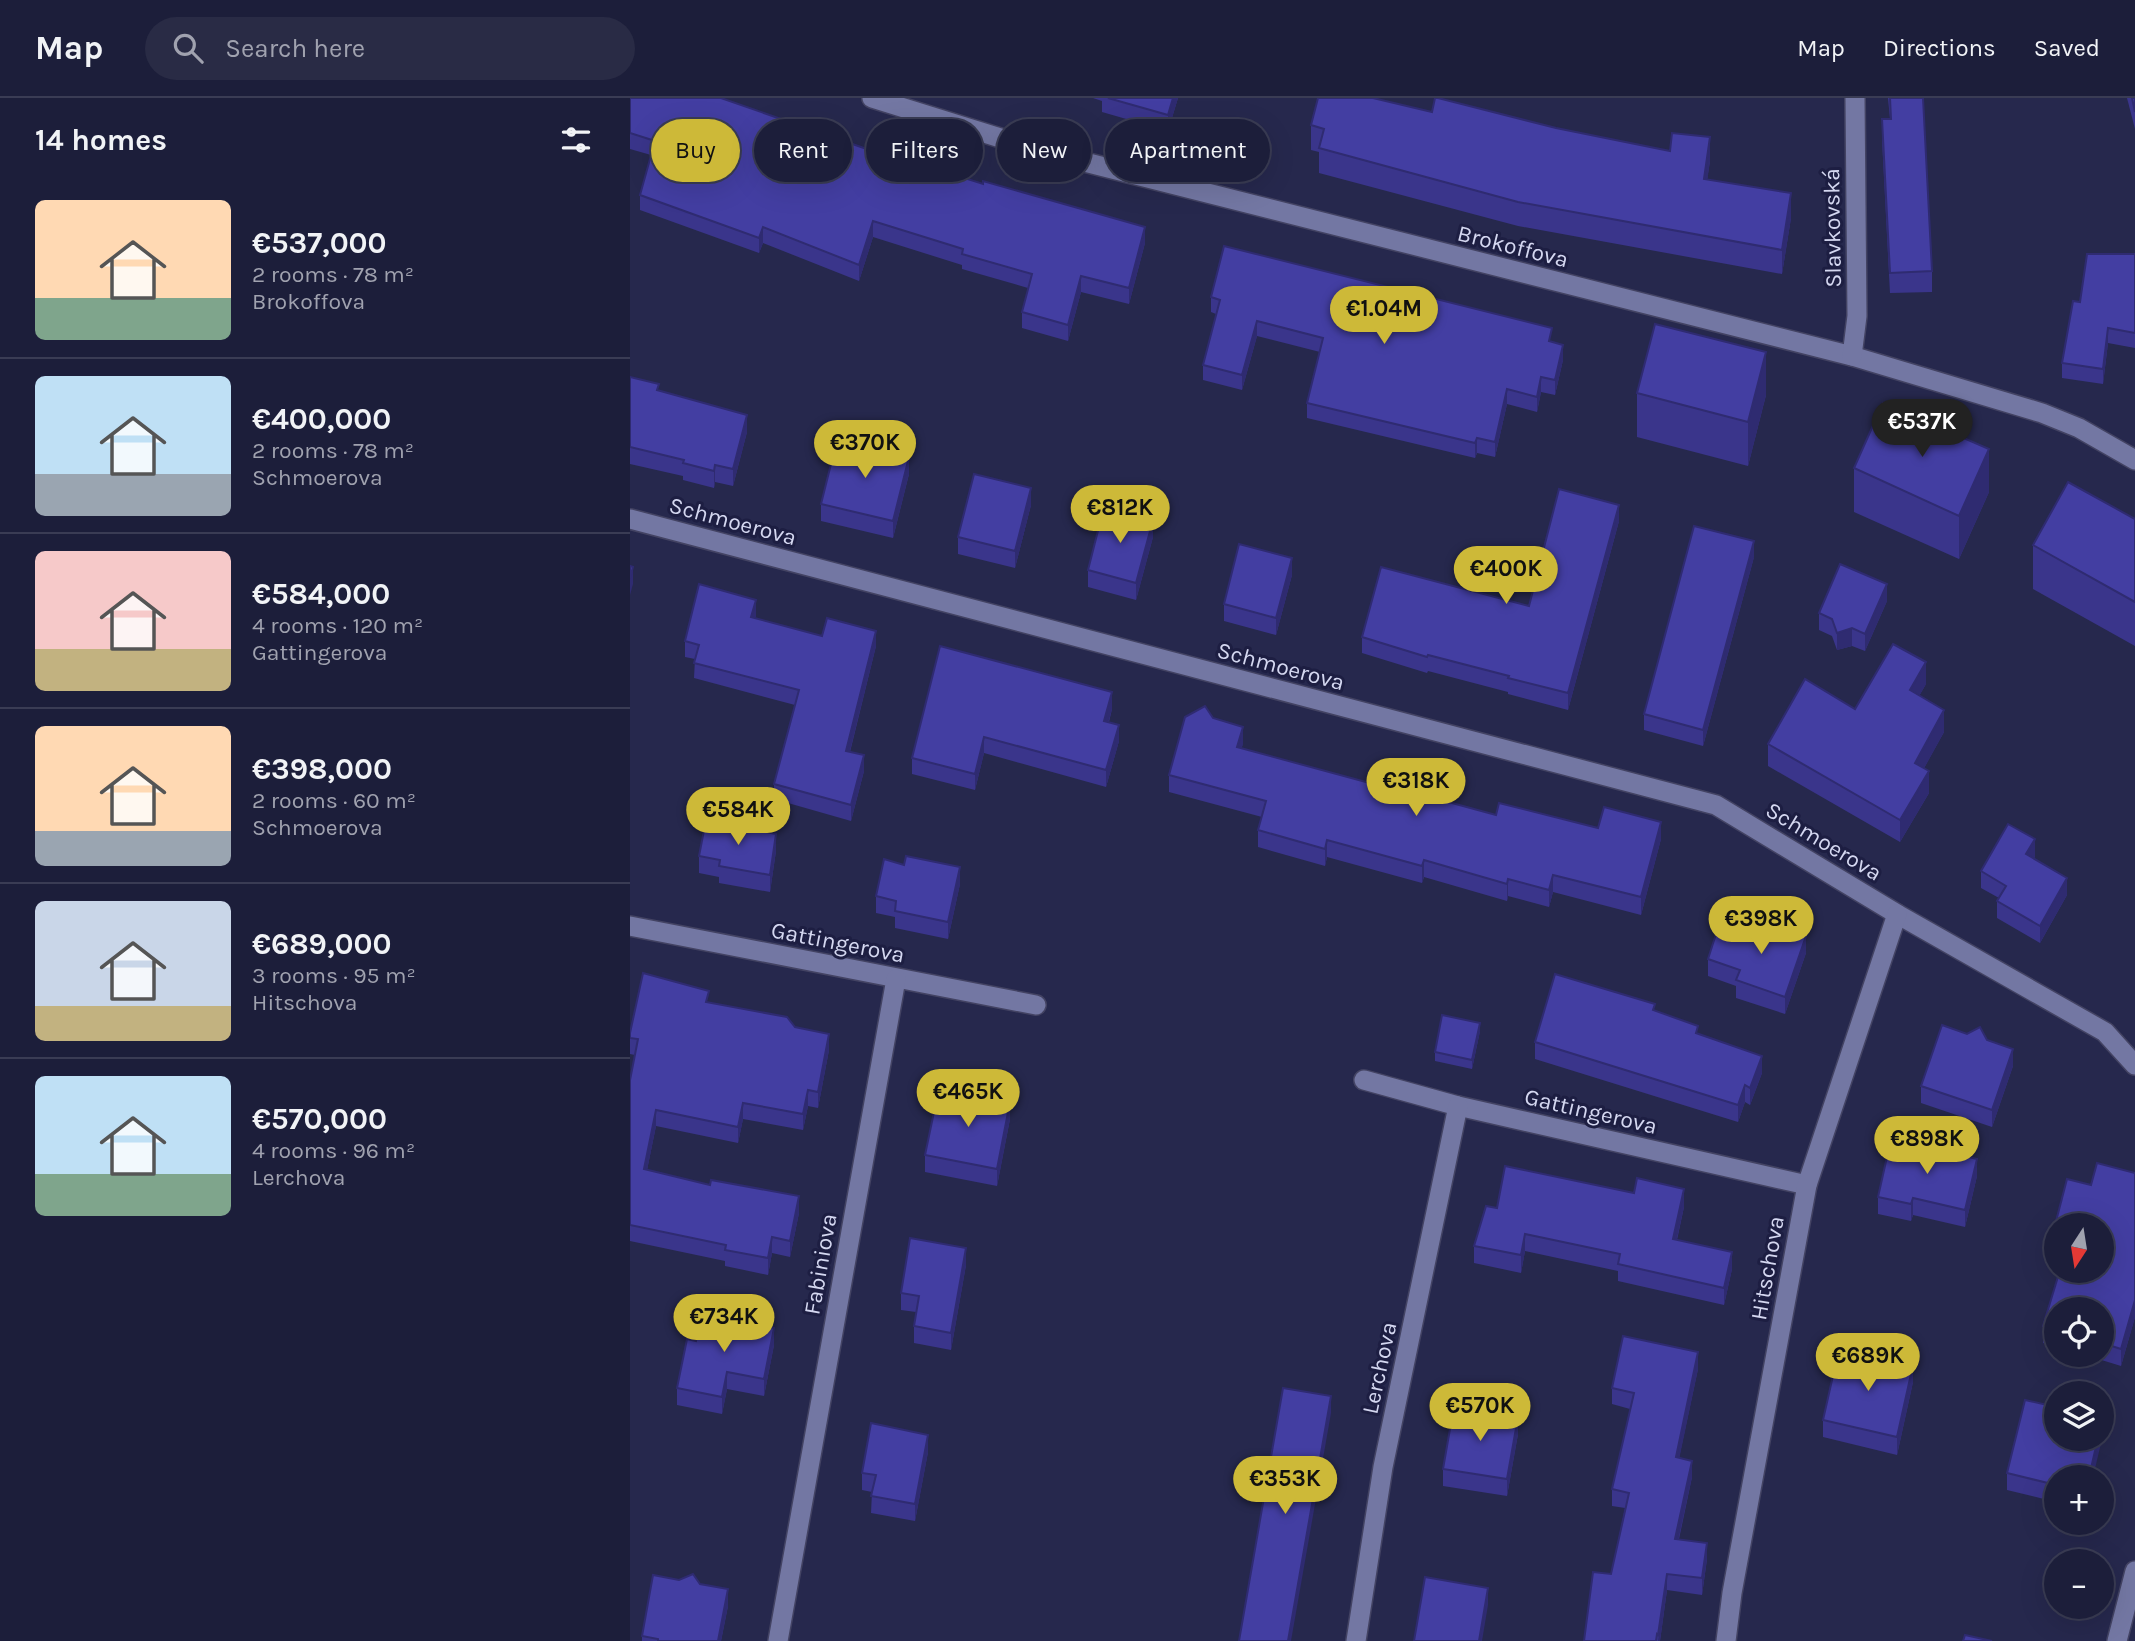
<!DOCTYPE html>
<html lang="en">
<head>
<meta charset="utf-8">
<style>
  body { margin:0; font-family:Karla,sans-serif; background:#292b45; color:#f1f3f6; height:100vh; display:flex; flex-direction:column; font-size:26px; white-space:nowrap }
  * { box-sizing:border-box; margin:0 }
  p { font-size:23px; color:#a0a2af }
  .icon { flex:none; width:38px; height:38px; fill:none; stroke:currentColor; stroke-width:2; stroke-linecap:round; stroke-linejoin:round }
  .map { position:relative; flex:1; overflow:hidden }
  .details { display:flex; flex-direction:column; background:#1c1e3a; width:630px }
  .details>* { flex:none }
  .banner { position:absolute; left:21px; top:21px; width:665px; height:63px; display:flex; gap:14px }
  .needle { width:46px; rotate:192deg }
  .tools { position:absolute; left:1414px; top:1115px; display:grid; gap:14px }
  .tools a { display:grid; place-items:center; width:70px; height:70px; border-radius:50%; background:#1c1e3a; box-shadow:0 7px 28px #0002,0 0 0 2px #3a3c54; font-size:35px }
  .price { position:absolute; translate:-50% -60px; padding:0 16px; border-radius:24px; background:#cdb938; color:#111; font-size:23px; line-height:46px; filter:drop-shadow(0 2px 4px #0008) }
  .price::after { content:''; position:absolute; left:50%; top:42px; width:21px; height:16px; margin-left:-10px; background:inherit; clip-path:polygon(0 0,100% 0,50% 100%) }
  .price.on { background:#222; color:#fff }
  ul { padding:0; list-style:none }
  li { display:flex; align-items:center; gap:21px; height:175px; padding:0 35px }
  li+li { border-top:2px solid #3a3c54 }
  li span { display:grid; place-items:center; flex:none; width:196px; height:140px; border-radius:10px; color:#555 }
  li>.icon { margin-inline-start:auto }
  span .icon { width:84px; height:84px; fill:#fffc; stroke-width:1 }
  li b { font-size:30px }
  h2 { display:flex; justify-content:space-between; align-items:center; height:84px; padding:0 35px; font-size:30px }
  .chip { padding:0 24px; border-radius:32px; background:#1c1e3a; box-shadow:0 7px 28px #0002,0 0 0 2px #3a3c54; font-size:24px; line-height:63px }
  .chip.on { background:#cdb938; color:#111 }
  header { display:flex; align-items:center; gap:42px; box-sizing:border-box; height:98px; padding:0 35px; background:#1c1e3a; border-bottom:2px solid #3a3c54 }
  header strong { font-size:33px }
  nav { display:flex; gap:38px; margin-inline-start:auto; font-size:24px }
  .search { width:490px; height:63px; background:#292b45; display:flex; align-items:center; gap:18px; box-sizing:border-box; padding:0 24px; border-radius:38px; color:#a0a2af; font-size:26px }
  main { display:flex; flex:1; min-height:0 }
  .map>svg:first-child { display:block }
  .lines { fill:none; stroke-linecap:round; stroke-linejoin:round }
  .minor-casing { stroke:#434363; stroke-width:22 }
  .minor { stroke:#7377a3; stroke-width:19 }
  .wall { fill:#3a358b }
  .shaded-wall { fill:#2f2b71 }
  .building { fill:#433ea2; stroke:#2f2b71; stroke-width:2 }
  .labels { text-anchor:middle; stroke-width:6; stroke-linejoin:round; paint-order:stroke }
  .street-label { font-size:23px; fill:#d4d7f0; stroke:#1d1e42 }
</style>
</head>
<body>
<header>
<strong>Map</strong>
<div class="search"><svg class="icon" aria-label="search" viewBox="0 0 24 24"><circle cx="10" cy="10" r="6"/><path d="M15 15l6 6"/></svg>Search here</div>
<nav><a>Map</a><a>Directions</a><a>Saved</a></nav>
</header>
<main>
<section class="details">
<h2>14 homes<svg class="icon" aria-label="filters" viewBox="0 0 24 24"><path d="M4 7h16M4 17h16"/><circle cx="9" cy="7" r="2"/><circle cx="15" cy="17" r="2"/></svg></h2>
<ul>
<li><span style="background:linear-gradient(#ffd9b3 70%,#7fa58c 0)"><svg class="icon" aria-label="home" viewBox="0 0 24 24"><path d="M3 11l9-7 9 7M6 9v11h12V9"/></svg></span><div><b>€537,000</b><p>2 rooms · 78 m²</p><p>Brokoffova</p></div></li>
<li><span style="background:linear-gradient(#bfe0f5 70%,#9aa5b1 0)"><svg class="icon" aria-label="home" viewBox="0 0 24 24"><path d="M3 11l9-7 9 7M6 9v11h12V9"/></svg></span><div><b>€400,000</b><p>2 rooms · 78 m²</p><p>Schmoerova</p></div></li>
<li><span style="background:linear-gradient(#f6c9c9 70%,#c2b280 0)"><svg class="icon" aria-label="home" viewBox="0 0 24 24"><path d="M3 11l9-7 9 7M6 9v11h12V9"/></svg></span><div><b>€584,000</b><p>4 rooms · 120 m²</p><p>Gattingerova</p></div></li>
<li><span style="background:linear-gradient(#ffd9b3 75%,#9aa5b1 0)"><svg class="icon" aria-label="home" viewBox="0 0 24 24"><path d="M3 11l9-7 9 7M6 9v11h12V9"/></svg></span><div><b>€398,000</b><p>2 rooms · 60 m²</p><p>Schmoerova</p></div></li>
<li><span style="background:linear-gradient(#c9d6e8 75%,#c2b280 0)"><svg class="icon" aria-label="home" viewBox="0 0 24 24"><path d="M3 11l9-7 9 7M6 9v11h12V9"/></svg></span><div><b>€689,000</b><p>3 rooms · 95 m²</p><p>Hitschova</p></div></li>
<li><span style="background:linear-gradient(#bfe0f5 70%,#7fa58c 0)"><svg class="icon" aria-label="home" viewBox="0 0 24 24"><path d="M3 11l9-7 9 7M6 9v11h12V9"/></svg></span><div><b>€570,000</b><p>4 rooms · 96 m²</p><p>Lerchova</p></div></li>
</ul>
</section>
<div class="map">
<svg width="1505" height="1543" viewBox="0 0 1505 1543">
  <rect width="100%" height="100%" fill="#26284d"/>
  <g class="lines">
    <defs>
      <g id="minor">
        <path d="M242,0l173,54 807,204 190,57 37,15 56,32"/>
        <path d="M1222,258l5,-40 -2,-218"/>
        <path d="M0,421l1086,286 181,109 208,118 30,33"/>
        <path d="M0,828l406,79"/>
        <path d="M734,982l94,26 349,79"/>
        <path d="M148,1543l118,-662"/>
        <path d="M726,1543l27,-174 75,-361"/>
        <path d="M1096,1543l6,-48 75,-408 90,-271"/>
        <path d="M1487,1543l18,-70"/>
      </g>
    </defs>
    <use href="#minor" class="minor-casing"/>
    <use href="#minor" class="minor"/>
  </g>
  <g class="wall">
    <path d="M0,0l109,7 406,138 -16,61 -48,-12 -13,49 -46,-13v-16l6,-24 -66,-19v-4l-89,-28 -14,44 -96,-38 -4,10 -119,-43v-15l11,-40 -21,-6z"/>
    <path d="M463,0h85l-10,33 -66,-19v-11z"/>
    <path d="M1258,0h35l9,173v21l-42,1 -8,-153v-21h8z"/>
    <path d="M1497,0h8v31z"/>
    <path d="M802,14l278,49 -3,19 84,38 -9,56 -264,-48 -199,-53v-21l-8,-2v-25z"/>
    <path d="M1505,156v94l-27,-5 -5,41 -41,-6v-15l18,-61z"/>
    <path d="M581,199l341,45 11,18 -8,35 -14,-3 -4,20 -30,-8 -12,53 -18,-4 -2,5 -168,-40v-15l13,-51 -63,-16 -15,54 -39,-10v-15l13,-51 -5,-2z"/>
    <path d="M0,279l117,55 -14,54 -18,-4 -1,6 -31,-8v-4l-53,-12z"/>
    <path d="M1007,295l129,2 -18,71 -111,-29z"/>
    <path d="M1224,370l135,24 -30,67 -105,-47z"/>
    <path d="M279,376l-16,64 -72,-17v-17z"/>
    <path d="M401,407l-16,63 -57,-14v-17z"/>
    <path d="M1505,421v127l-102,-57v-44z"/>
    <path d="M989,423l-51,189 -60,-16v-2l-80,-21 -1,2 -65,-20v-16l167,-31z"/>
    <path d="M523,439l-17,63 -48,-13v-17z"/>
    <path d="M1124,459l-51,189 -59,-16v-16z"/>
    <path d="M662,477l-16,60 -52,-14v-17z"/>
    <path d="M1257,503l-22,50 -13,-5 -15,4 -5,-14 -13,-6v-17z"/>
    <path d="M126,517l-1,3 67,18 54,10 -26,106 14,19 -13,50 -77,-22v-15l21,-79 -101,-27 1,-19 -10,-2v-16z"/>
    <path d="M310,548l172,63 -3,13 10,19 -13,46 -122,-34 -9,37 -63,-16v-16z"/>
    <path d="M1296,586l-7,12 25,36 -20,36 5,25 -29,49 -132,-76v-22l87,-35z"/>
    <path d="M613,646l-2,4 147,40 48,4 -2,7 62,16 102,13 63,11 -20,76 -88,-23 -4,15 -41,-11 -1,5 -83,-24 -2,6 -95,-26 -2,9 -67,-19v-17l4,-13 -93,-25v-17z"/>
    <path d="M146,753l-6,41 -51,-9v-6l-20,-4v-17z"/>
    <path d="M1405,758l-1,3 33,36 -27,48 -43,-25v-17l2,-3 -18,-10v-17z"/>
    <path d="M274,767l56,19 -12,55 -53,-11v-11l-19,-4v-17z"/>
    <path d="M1120,842l56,13 -21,61 -49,-16v-12l-28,-10v-17z"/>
    <path d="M79,904l86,25 34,23 -11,58 -10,-2 -5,24 -60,-11 -5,24 -82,-17 -9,44 152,43 -9,44 -18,-4 -4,22 -43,-9v-5l-95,-20v-161l5,-25 -5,-1v-21z"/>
    <path d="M1025,913l43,23 64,39 -12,32 -5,-3 -7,20 -203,-63v-17z"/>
    <path d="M850,933l-8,38 -37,-8v-9z"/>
    <path d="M1337,936l20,6 26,26 -21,61 -71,-24v-17z"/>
    <path d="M380,1021l-13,67 -72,-14v-17z"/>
    <path d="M1467,1065l38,10v144l-14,49 -39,-12h20v-45h-46v38l-13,-4v-17l17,-56h42v-45h-46v22l-2,-1v-17l13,-50 24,6z"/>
    <path d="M1347,1078l-12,51 -52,-12 -2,6 -33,-7v-17z"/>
    <path d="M1054,1109l-7,33 55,29 -8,36 -106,-24v-10l-93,-20 -4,22 -47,-10v-17l23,-38z"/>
    <path d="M336,1167l-15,85 -37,-7v-17l2,-14 -15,-2v-17z"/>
    <path d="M66,1243l78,4 -10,51 -37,-7 -5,25 -45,-9v-17z"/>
    <path d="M1068,1271l-19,89 13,19 -13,62 28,20 -5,36 -35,-5 -7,51h-76l27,-67 14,-66 -13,-2v-17l18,-80 -18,-5v-16z"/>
    <path d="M1283,1284l-16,73 -74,-18v-17z"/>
    <path d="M888,1336l-11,62 -64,-10v-17z"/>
    <path d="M1473,1337l-47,42v25l-49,-12v-17z"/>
    <path d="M298,1354l-13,69 -44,-8 1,-21 -10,-2v-17z"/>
    <path d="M70,1486l28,22 -7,35h-79v-5z"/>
  </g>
  <g class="shaded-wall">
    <path d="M543,0h5l-10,33v-16z"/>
    <path d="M1080,39v24l-6,43v-25z"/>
    <path d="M1161,95v25l-9,56v-24z"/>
    <path d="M243,123v16l-14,44v-16z"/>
    <path d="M133,129v16l-4,10v-15z"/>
    <path d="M515,129v16l-16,61v-16z"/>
    <path d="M451,178v16l-13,49v-16z"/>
    <path d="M627,223v15l-15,54v-15z"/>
    <path d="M1478,230v15l-5,41v-15z"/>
    <path d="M933,247v15l-8,35v-15z"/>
    <path d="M1136,254v43l-18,71v-44z"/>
    <path d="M911,279v15l-4,20v-15z"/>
    <path d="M877,291v15l-12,53v-15z"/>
    <path d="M117,317v17l-14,54v-17z"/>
    <path d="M847,340v15l-2,5v-15z"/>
    <path d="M1359,351v43l-30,67v-43z"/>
    <path d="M279,359v17l-16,64v-17z"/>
    <path d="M85,367v17l-1,6v-17z"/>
    <path d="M401,390v17l-16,63v-17z"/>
    <path d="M989,407v16l-51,189v-17z"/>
    <path d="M523,422v17l-17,63v-17z"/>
    <path d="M1124,443v16l-51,189v-16z"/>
    <path d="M662,460v17l-16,60v-17z"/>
    <path d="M3,469v17l-3,11v-17z"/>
    <path d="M1257,486v17l-22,50v-17z"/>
    <path d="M126,502v15l-5,18v-16z"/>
    <path d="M1222,530v18l-15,4v-17z"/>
    <path d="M246,533v15l-30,121v-16z"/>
    <path d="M1296,564v22l-16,28v-22z"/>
    <path d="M482,594v17l-8,29v-17z"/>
    <path d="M1314,612v22l-29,53v-22z"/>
    <path d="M489,627v16l-13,46v-17z"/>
    <path d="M613,629v17l-6,20v-17z"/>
    <path d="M354,639v16l-9,37v-16z"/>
    <path d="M234,657v16l-13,50v-16z"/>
    <path d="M1299,673v22l-29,49v-22z"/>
    <path d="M806,677v17l-6,22v-17z"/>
    <path d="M1031,724v17l-20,76v-18z"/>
    <path d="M146,736v17l-6,41v-17z"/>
    <path d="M1405,741v17l-9,15v-17z"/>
    <path d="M697,742v17l-2,9v-17z"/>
    <path d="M794,762v17l-2,6v-17z"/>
    <path d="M330,769v17l-12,55v-17z"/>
    <path d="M923,777v17l-4,15v-17z"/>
    <path d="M1437,780v17l-27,48v-17z"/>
    <path d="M878,781v17l-1,5v-17z"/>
    <path d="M1176,838v17l-21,61v-17z"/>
    <path d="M850,925v8l-8,38v-9z"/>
    <path d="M199,936v16l-11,58v-16z"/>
    <path d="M1383,951v17l-21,61v-17z"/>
    <path d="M1132,958v17l-12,32v-17z"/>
    <path d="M1115,987v17l-7,20v-17z"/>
    <path d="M178,992v16l-5,24v-16z"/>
    <path d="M380,1004v17l-13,67v-17z"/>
    <path d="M113,1005v16l-5,24v-16z"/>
    <path d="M26,1012v16l-12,59v-16z"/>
    <path d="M1347,1061v17l-12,51v-17z"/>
    <path d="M1054,1091v18l-11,49v-17z"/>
    <path d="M169,1098v17l-9,44v-16z"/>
    <path d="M1283,1100v17l-2,6v-17z"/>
    <path d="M895,1136v17l-4,22v-18z"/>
    <path d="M142,1139v16l-4,22v-17z"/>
    <path d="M336,1150v17l-15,85v-17z"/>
    <path d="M1102,1154v17l-8,36v-17z"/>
    <path d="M1505,1202v17l-14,49v-17z"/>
    <path d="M144,1230v17l-10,51v-17z"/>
    <path d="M1068,1254v17l-22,105v-17z"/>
    <path d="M1283,1267v17l-16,73v-18z"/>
    <path d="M97,1274v17l-5,25v-17z"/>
    <path d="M701,1298v17l-40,228h-3z"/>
    <path d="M888,1319v17l-11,62v-17z"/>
    <path d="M1473,1320v17l-10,42h-4l9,-39h4z"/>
    <path d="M298,1337v17l-13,69v-17z"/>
    <path d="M1062,1363v16l-17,78v-16z"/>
    <path d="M1077,1445v16l-5,36v-17z"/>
    <path d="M1037,1476v16l-7,51h-2z"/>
    <path d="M858,1490v17l-6,36h-3z"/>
    <path d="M98,1491v17l-7,35h-3z"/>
  </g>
  <g class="building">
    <path d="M0,0h91l157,55 1,-2 104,33v-3l162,46 -16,61 -48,-12 -13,49 -46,-13 10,-38 -70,-20 1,-5 -90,-28 -14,44 -96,-38 -4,11 -119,-43 15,-54 -25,-8z"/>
    <path d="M478,0h65l-5,17z"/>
    <path d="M688,0h55l59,14 3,-14h3l118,30 114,23 2,-18 38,4 -6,42 87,14 -9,57 -264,-48 -199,-54 5,-19 -13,-4z"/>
    <path d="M1260,0h33l9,173 -42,2 -8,-154h9z"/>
    <path d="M1502,0h3v14z"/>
    <path d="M594,148l328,82 -3,13 14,4 -8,35 -14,-3 -4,20 -30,-8 -12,53 -18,-4 -2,5 -168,-40 16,-65 -66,-17 -15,54 -39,-10 17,-65 -9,-3z"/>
    <path d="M1457,156h48v79l-27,-5 -5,41 -41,-6 11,-62 7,1z"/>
    <path d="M1025,226l111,28 -18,70 -111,-29z"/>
    <path d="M0,279l29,7 -2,6 90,25 -14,54 -18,-4 -1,6 -31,-8 1,-3 -54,-13z"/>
    <path d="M1253,305l106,46 -30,67 -105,-48z"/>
    <path d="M207,342l72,17 -16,64 -72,-17z"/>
    <path d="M344,376l57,14 -16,63 -57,-14z"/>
    <path d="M1438,384l67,37v83l-102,-57z"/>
    <path d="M929,391l60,16 -51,188 -60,-15 1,-2 -81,-21 -1,2 -65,-20 19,-70 148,39z"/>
    <path d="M474,409l49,13 -17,63 -48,-13z"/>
    <path d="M1064,428l60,15 -51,189 -59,-16z"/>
    <path d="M609,446l53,14 -16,60 -52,-14z"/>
    <path d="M1210,466l47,20 -22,50 -13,-6 -15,5 -5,-14 -13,-6z"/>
    <path d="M0,468l3,1 -3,11z"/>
    <path d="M69,486l57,16 -5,17 71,19 5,-18 49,13 -30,120 18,4 -13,50 -77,-21 25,-94 -105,-27 5,-18 -14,-4z"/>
    <path d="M1263,546l33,18 -16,28 34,20 -29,53 14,8 -29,49 -132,-76 37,-65 50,30z"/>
    <path d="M310,548l172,46 -8,29 15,4 -13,45 -122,-33 -9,37 -63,-16z"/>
    <path d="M575,608l8,12 30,9 -6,20 151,41 6,-24 42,11 -6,22 66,18 3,-12 99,25 6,-21 57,15 -20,75 -88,-22 -4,15 -41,-11 -1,5 -83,-24 -2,6 -95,-26 -2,9 -67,-19 8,-29 -97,-26 16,-58z"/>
    <path d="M76,722l70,14 -6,41 -51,-9 1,-6 -21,-4z"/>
    <path d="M1378,726l27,15 -9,15 41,24 -27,48 -43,-25 9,-15 -25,-15z"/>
    <path d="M276,758l54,11 -12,55 -53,-11 1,-10 -20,-5 8,-37 20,6z"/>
    <path d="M1128,821l48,17 -21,61 -49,-17 4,-10 -32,-11 10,-31 32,12z"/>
    <path d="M13,875l66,18 -3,11 81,15 8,10 34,7 -11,58 -10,-2 -5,24 -60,-11 -5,24 -82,-17 -12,59 66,16 1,-5 88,16 -9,45 -18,-4 -4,21 -43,-8 1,-5 -96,-20v-145l8,-41 -8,-1v-5z"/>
    <path d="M925,876l100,30 -2,6 45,16 -2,7 66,23 -12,32 -5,-3 -7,20 -203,-63z"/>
    <path d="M812,917l38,8 -8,37 -37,-8z"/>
    <path d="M1312,927l25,9 13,-7 7,13 26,9 -21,61 -71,-24z"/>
    <path d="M309,990l71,14 -13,67 -72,-14z"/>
    <path d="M1261,1041l86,20 -12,51 -52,-12 -2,6 -33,-7z"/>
    <path d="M1467,1065l38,10v127l-14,49 -19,-6v-34h-46v21l-13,-4 17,-56h42v-45h-46v5l-2,-1 13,-50 24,6z"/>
    <path d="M875,1068l129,27 3,-15 47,11 -11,50 59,13 -8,36 -106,-24 2,-10 -95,-20 -4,21 -47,-9 12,-40 11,2z"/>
    <path d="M280,1140l56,10 -15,85 -37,-7 5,-30 -18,-3z"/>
    <path d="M71,1216l73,14 -10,51 -37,-7 -5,25 -45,-9 10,-49 9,2z"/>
    <path d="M993,1238l75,16 -22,105 16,4 -17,78 32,4 -5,35 -35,-4 -9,61 -1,-1 -1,7h-72l9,-69 18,2 18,-81 -17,-4 22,-96 -22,-5z"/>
    <path d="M1209,1251l74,16 -16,72 -74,-17z"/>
    <path d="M653,1290l48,8 -43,245h-49z"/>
    <path d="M1395,1302l31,7v31h42l-9,39h-33v8l-49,-12z"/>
    <path d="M824,1308l64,11 -11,62 -64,-10z"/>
    <path d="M241,1325l57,12 -13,69 -44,-8 5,-21 -14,-2z"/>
    <path d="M63,1476l7,10 28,5 -10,52h-60v-2l-16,-3 11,-61 26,5z"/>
    <path d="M795,1479l63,11 -9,53h-65z"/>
    <path d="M1335,1537l27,6h-29z"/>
  </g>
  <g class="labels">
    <g class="street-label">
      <text transform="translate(1202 130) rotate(-91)" y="8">Slavkovská</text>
      <text transform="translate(883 148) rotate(14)" y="8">Brokoffova</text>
      <text transform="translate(103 423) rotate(15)" y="8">Schmoerova</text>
      <text transform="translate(651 568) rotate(15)" y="8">Schmoerova</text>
      <text transform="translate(1194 743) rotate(31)" y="8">Schmoerova</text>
      <text transform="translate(208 844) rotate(11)" y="8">Gattingerova</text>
      <text transform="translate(961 1013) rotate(13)" y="8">Gattingerova</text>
      <text transform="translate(190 1166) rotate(-80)" y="8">Fabiniova</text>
      <text transform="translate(1137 1170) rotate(-80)" y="8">Hitschova</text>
      <text transform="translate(749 1270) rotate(-78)" y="8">Lerchova</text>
    </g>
  </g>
</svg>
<div class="tools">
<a><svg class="needle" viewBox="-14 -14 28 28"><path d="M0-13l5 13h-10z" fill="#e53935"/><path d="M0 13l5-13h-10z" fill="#a0a2af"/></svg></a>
<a><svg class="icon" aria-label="locate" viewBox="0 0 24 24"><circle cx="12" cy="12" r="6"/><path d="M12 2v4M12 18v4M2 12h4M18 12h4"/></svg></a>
<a><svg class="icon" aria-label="layers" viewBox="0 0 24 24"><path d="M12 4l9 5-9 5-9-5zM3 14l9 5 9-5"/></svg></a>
<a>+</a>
<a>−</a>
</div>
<b class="price" style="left:754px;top:248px">€1.04M</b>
<b class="price on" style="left:1292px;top:361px">€537K</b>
<b class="price" style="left:235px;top:382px">€370K</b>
<b class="price" style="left:490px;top:447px">€812K</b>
<b class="price" style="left:876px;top:508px">€400K</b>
<b class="price" style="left:786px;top:720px">€318K</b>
<b class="price" style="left:108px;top:749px">€584K</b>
<b class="price" style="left:1131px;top:858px">€398K</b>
<b class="price" style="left:338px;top:1031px">€465K</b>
<b class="price" style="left:1297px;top:1078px">€898K</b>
<b class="price" style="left:94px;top:1256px">€734K</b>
<b class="price" style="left:1238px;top:1295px">€689K</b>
<b class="price" style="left:850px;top:1345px">€570K</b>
<b class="price" style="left:655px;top:1418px">€353K</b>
<div class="banner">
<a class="chip on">Buy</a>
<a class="chip">Rent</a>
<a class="chip">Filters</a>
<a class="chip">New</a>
<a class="chip">Apartment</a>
</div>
</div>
</main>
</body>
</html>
